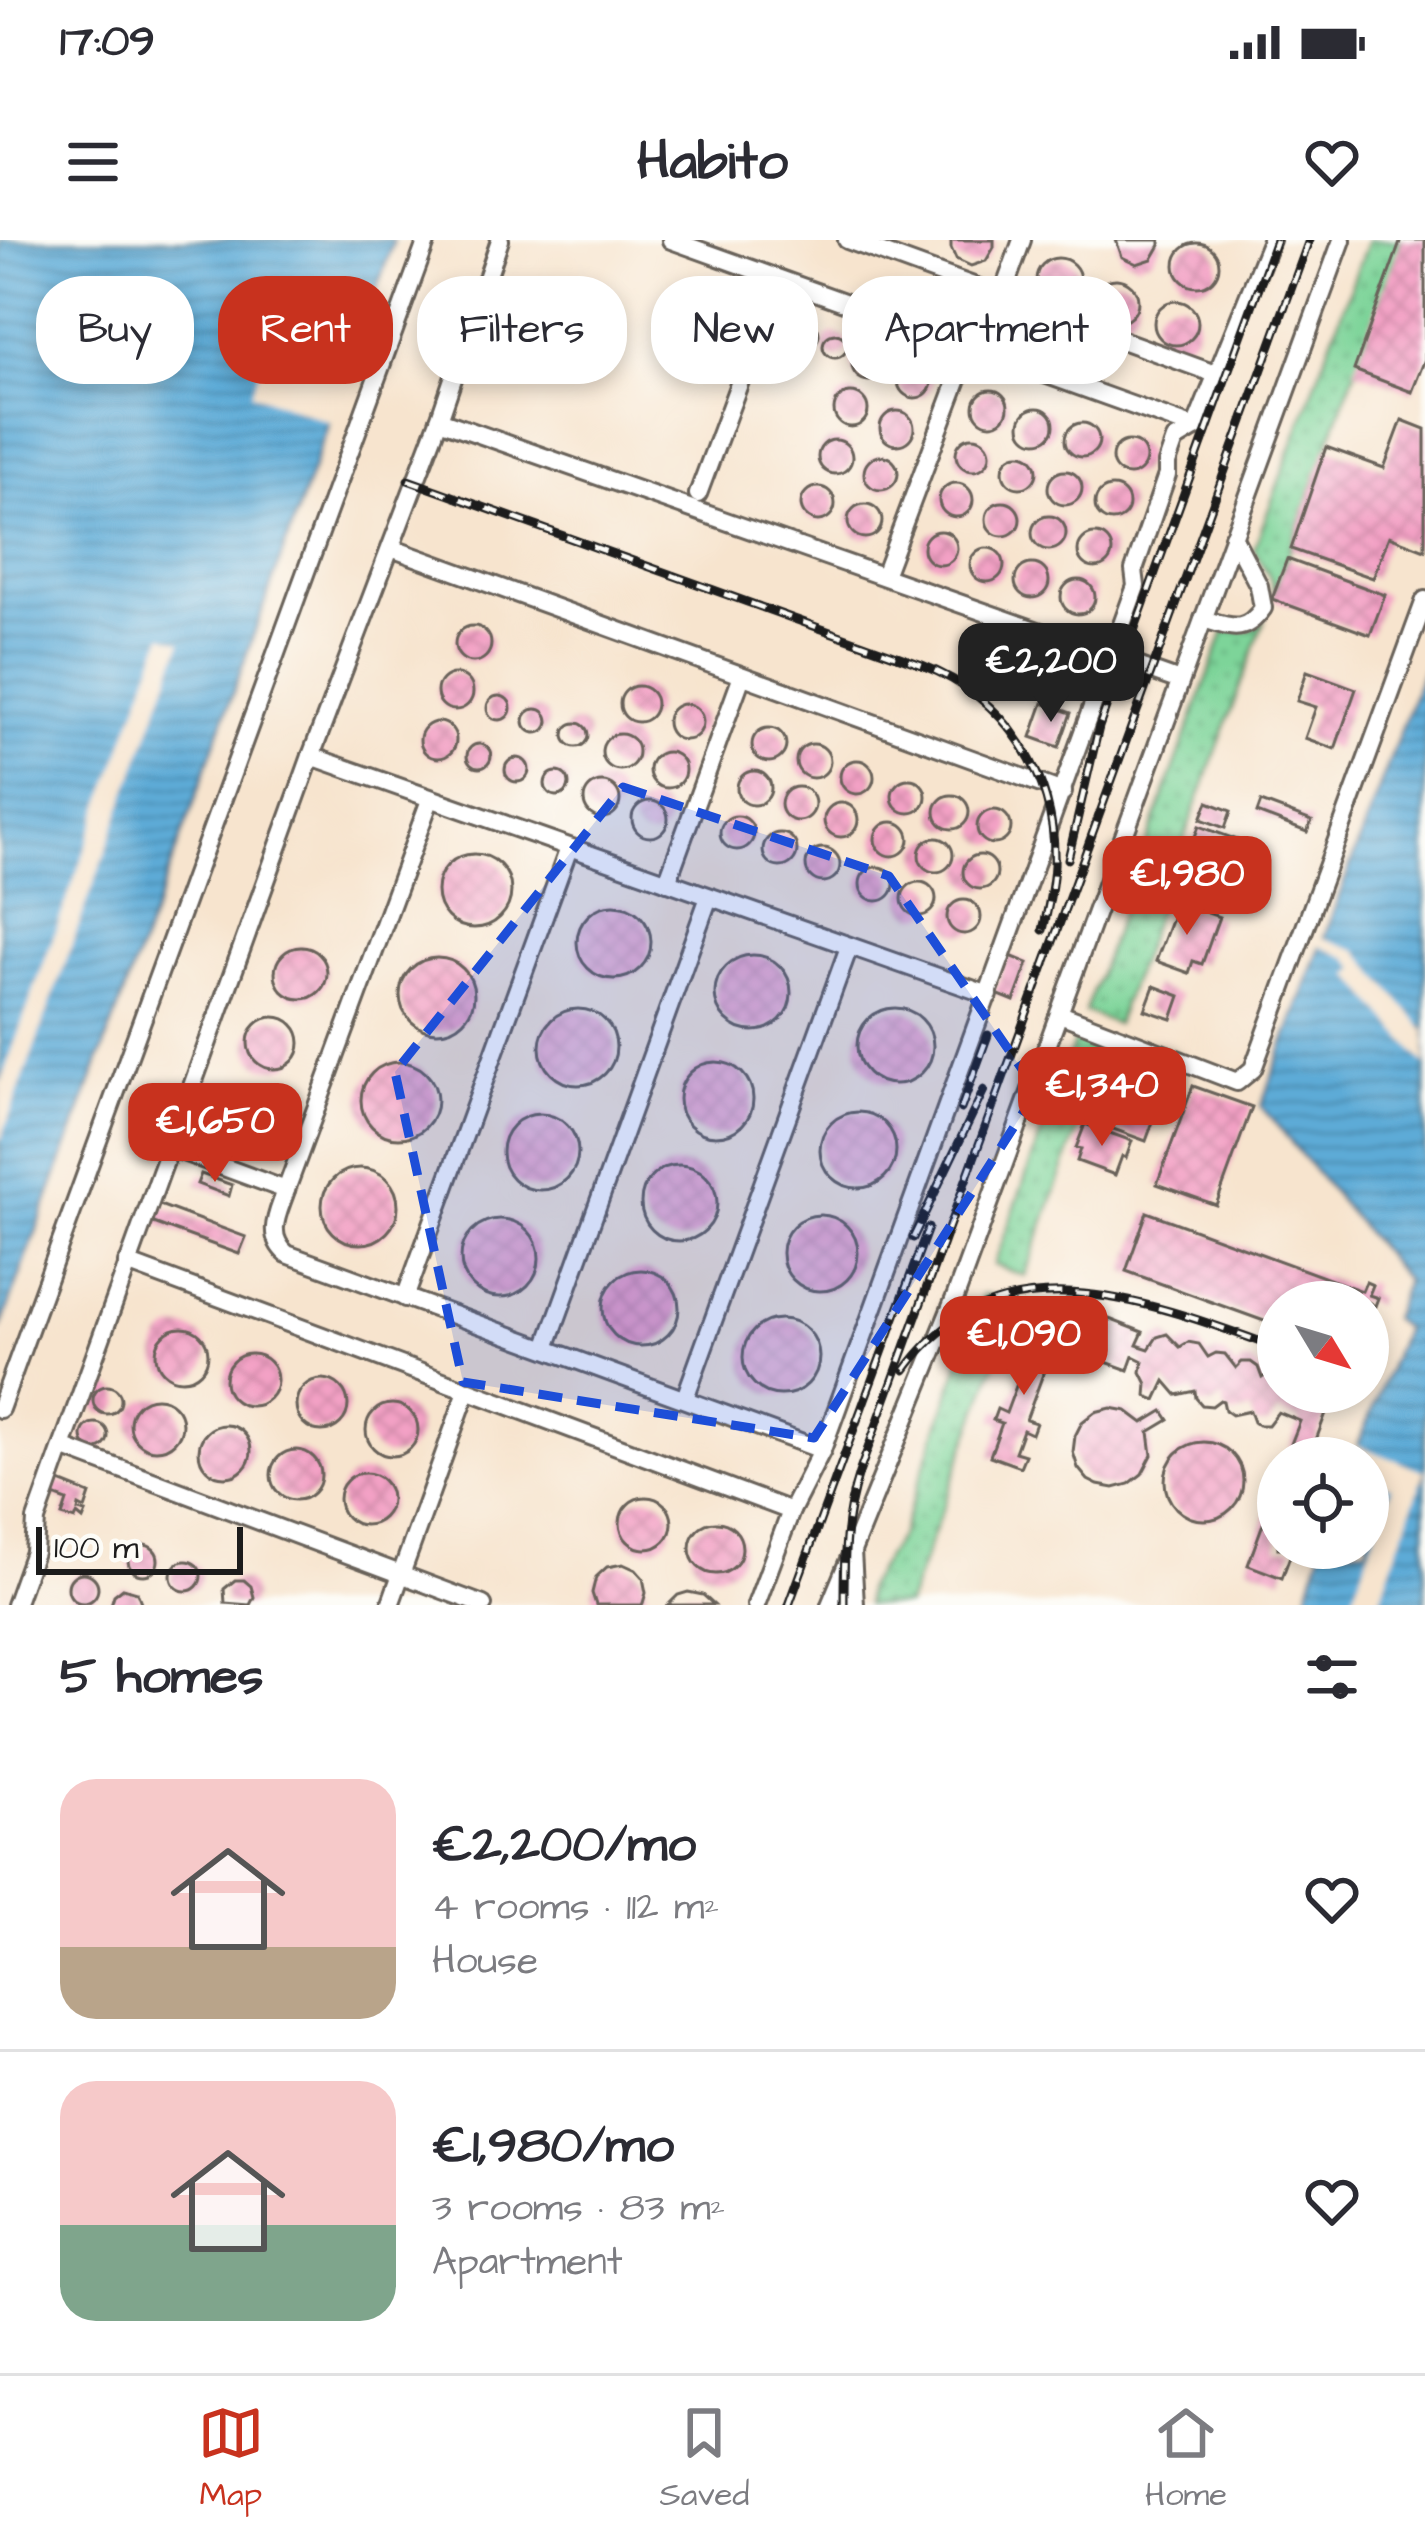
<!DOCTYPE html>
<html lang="en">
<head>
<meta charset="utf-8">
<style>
  body { margin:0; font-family:"Architects Daughter",sans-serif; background:#f2f2f3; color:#2b2b33; height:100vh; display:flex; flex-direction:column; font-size:45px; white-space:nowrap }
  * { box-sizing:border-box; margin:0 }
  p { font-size:39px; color:#7c7c81 }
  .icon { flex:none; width:66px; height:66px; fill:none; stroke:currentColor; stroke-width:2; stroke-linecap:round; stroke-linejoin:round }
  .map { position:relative; height:1365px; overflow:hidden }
  .drawer { display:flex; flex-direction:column; background:#fff; flex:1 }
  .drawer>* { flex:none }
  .top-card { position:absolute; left:36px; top:36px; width:1353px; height:108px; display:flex; gap:24px }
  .needle { width:78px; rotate:128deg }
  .controls { position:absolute; left:1257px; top:1041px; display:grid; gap:24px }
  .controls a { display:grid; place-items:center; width:132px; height:132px; border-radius:50%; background:#fff; box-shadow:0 6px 18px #0003; font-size:60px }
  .scale { position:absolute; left:36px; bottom:30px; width:207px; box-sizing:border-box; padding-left:12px; border:6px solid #1c1c1c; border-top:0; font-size:33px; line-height:42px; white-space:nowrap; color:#1c1c1c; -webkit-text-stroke:9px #fdfcf7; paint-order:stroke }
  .price { position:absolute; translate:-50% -102px; padding:0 27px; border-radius:24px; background:#c8321e; color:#fff; font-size:39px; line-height:78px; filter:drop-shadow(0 3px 6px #0008) }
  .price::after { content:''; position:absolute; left:50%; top:72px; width:36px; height:27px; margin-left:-18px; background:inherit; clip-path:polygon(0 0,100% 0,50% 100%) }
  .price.on { background:#222; color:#fff }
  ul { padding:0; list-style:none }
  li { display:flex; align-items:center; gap:36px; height:300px; padding:0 60px }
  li+li { border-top:3px solid #e1e1e2 }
  li span { display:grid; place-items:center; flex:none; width:336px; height:240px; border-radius:36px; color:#555 }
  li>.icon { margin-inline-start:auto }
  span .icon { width:144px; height:144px; fill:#fffc; stroke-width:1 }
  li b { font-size:51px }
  h2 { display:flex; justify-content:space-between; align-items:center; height:144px; padding:0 60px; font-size:51px }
  .pill { padding:0 42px; border-radius:48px; background:#fff; box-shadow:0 6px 18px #0003; font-size:42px; line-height:108px }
  .pill.on { background:#c8321e; color:#fff }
  .status { display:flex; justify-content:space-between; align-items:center; height:84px; padding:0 60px; background:#fff; direction:ltr }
  .status svg { height:33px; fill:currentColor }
  header { display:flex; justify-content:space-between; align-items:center; height:156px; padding:0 60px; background:#fff; font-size:54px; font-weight:700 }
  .tabs { display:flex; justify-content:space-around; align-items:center; height:168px; border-top:3px solid #e1e1e2; background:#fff; font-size:33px; color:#7c7c81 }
  .tabs a { display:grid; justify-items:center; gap:6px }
  .tabs .on { color:#c8321e }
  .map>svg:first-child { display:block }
  .grass { fill:url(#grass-dots); stroke:#4c785a; stroke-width:3 }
  .water { fill:url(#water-rules); stroke:#3c647a; stroke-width:3 }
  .pier { fill:#f7e4ce }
  .building { fill:url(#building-cross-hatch) }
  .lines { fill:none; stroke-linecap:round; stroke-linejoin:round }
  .minor-casing { stroke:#69625a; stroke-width:22 }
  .minor { stroke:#fff; stroke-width:16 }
  .rail-casing { stroke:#1c1c1c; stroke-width:9 }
  .rail { stroke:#fdfcf7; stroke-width:4.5; stroke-dasharray:14; stroke-linecap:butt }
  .marked { fill:#1d4ed8; fill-opacity:0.2; stroke:#1d4ed8; stroke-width:9; stroke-dasharray:24 15; stroke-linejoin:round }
</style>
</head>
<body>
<div class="status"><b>17:09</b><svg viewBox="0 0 49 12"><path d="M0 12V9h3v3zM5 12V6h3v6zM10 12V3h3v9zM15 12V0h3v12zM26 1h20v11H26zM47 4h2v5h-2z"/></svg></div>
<header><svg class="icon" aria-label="menu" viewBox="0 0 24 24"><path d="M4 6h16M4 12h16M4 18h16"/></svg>Habito<svg class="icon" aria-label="heart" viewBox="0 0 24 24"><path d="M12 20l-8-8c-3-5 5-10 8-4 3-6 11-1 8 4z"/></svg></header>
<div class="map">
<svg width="1425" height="1365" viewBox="0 0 1425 1365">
  <defs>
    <pattern id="grass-dots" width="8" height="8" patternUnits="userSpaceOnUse" patternTransform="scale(3)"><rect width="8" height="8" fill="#7dd499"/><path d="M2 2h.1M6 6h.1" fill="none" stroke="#6bb583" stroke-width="1.8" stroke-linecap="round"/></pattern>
    <pattern id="water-rules" width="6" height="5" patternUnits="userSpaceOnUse" patternTransform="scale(3)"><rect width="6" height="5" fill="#5dabd7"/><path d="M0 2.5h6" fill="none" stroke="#4c8aae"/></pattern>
    <pattern id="building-cross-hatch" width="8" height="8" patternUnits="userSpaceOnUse" patternTransform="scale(3)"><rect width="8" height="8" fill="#f3a1c5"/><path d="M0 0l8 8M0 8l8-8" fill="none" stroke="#d08aa9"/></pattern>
  </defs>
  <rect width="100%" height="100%" fill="#fdfcf7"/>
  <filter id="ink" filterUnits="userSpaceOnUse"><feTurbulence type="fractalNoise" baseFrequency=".00833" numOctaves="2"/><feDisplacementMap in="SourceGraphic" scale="24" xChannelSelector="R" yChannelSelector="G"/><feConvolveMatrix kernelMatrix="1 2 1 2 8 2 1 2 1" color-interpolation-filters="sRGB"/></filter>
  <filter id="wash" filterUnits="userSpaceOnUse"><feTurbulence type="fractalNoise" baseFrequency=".004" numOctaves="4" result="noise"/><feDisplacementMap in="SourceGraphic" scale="48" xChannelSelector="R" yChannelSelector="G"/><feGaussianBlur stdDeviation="2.7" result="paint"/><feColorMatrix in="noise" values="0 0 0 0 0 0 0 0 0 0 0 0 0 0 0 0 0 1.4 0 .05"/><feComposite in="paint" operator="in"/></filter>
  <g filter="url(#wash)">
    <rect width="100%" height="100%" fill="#f7e4ce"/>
    <g class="grass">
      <path d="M1368,0h35l-129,353 -4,-15 -16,-29z"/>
      <path d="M1264,381l-148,403 -31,-12 139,-380 25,-1z"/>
      <path d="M1078,791l31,12 -84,233 -31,-11z"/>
      <path d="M983,1054l34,11 -110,300h-41v-17l35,-54z"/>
    </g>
    <g class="water">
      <path d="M0,0h394l-203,571 -191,519z"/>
      <path d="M1425,425v940h-121l18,-57h46v-90h-15l51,-130 -12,-9 14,-38 -145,-175z"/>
    </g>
    <g class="pier">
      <path d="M287,56l15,6 -5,17 51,19 -4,13 15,6 -23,67 -85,-31z"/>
      <path d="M163,395l19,7 -182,500v-58z"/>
      <path d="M1318,696l39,14 68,81v34l-75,-91 7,-5 -9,-11 -34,-14z"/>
      <path d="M1351,1203l74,28 -47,134h-28l42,-118 -24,-9v-20h-21z"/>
    </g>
    <g id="blocks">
      <g class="building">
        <path d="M951,0h43v7l-8,14 -15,5 -15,-7 -5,-11z"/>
        <path d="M1116,0h44v5l-8,14 -15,5 -15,-7z"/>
        <path d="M1401,0h24v119l-13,33 -58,-22z"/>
        <circle cx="1197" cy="25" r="22"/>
        <circle cx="1058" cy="40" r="22"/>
        <circle cx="1116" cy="61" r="22"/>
        <circle cx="1176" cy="83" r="22"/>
        <circle cx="807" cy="94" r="12"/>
        <circle cx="835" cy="106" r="12"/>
        <circle cx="869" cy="124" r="17"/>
        <circle cx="915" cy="141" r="17"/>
        <circle cx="991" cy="167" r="17"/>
        <circle cx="851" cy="170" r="17"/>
        <circle cx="1037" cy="185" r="17"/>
        <circle cx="897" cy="188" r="17"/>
        <path d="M1402,180l23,9v121l-36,-14 -16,42 -82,-29 35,-102 58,21z"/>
        <circle cx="1082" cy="200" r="17"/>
        <circle cx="973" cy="214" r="17"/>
        <circle cx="835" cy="217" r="17"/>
        <circle cx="1129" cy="218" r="17"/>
        <circle cx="1020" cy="231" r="17"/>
        <circle cx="881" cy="233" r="17"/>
        <circle cx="1065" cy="248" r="17"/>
        <circle cx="956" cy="260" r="17"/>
        <circle cx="1112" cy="264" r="17"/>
        <circle cx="818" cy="264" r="17"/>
        <circle cx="1003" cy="279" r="17"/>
        <circle cx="865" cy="281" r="17"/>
        <circle cx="1049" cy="293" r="17"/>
        <circle cx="940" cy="308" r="17"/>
        <circle cx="1095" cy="311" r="17"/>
        <circle cx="987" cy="325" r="17"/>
        <path d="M1287,319l98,36 -15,40 -98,-36z"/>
        <circle cx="1032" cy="341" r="17"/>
        <circle cx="1078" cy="357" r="17"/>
        <circle cx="473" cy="404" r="18"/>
        <path d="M1307,431l49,18 -21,60 -30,-11 11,-31 -19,-6z"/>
        <circle cx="455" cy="452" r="18"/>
        <circle cx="638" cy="464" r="18"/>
        <circle cx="499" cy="468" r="12"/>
        <path d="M1043,463l28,10 -12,34 -28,-10z"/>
        <circle cx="685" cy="482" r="18"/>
        <circle cx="536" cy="481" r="12"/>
        <circle cx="438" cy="500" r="18"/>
        <circle cx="576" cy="495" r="12"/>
        <circle cx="769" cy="505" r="17"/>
        <circle cx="620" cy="512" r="18"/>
        <circle cx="813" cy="521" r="17"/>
        <circle cx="479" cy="516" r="12"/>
        <circle cx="667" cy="530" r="18"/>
        <circle cx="517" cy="530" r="12"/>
        <circle cx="857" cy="537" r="17"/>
        <circle cx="754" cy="548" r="17"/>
        <circle cx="557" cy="544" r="12"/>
        <circle cx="909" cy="556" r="17"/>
        <circle cx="602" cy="560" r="18"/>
        <circle cx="798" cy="564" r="17"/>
        <circle cx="952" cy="572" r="17"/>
        <circle cx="650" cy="579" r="18"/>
        <path d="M1208,562l23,9 -6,17 -24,-9z"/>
        <path d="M1261,562l51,19 -5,11 -50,-19z"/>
        <circle cx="841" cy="580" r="17"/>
        <circle cx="994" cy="587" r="17"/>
        <circle cx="737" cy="593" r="17"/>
        <circle cx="892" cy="599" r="17"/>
        <path d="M1199,586l39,14 -7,16 -38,-14z"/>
        <circle cx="780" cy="610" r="17"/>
        <circle cx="936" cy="615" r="17"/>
        <circle cx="823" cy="625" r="17"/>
        <circle cx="474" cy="651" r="37"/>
        <circle cx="980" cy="632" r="17"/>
        <circle cx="877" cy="644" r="17"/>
        <circle cx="919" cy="659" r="17"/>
        <circle cx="964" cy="677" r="17"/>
        <path d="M1178,662l41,15 -17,47 -9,-3 -4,12 -33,-12z"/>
        <circle cx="614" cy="702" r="37"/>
        <circle cx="301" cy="733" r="26"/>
        <circle cx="753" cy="753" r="38"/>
        <path d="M1008,715l20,8 -14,38 -20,-8z"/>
        <circle cx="437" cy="755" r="37"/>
        <path d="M1154,746l26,10 -8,23 -27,-9z"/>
        <circle cx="895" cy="806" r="38"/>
        <circle cx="578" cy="807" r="38"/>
        <circle cx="274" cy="803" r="26"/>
        <path d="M1131,817l40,15 -25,69 -60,-22 22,-59 19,7z"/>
        <circle cx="716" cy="859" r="37"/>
        <circle cx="399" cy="860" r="38"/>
        <path d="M1193,846l59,21 -36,98 -59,-21z"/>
        <circle cx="249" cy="872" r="25"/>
        <circle cx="858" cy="910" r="38"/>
        <circle cx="540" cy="912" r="38"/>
        <path d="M1085,884l47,17 -6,17 -4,-2 -7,19 -38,-14 4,-12 -5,-1z"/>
        <circle cx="679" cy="963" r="38"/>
        <circle cx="360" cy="966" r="38"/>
        <path d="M201,934l31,11 -3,11 -32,-12z"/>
        <path d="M157,964l89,33 -7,17 -88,-32z"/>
        <path d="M1147,972l215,79 4,-9 7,3 -4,10 9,3 -3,8 -7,-4h-90v24l-152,-55z"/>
        <circle cx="820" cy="1013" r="38"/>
        <circle cx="500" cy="1018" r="39"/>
        <circle cx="641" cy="1068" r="38"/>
        <path d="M1104,1077l39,15 -6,13 12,4 8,-12 10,-3 13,13 8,-5 11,2 9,13 8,-4 9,1 11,14 6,-6h9l7,5 4,11 7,-5h9v19h39l-3,8 15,5 -19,51 -21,-7 11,-28 -22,-9 -10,13h-10l-4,-3 -4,-11 -18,4 -7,-5 -2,-9 -3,-1 -8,6 -10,-1 -6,-7 -1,-7 -18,4 -12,-14 -9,19 -10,-4 1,-12 -6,-12 2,-11 -10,-5 -5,14 -36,-13 -6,-21 2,-7z"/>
        <circle cx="781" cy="1117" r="38"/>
        <path d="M1038,1087l20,7 -6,16 8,2 -6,17 -8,-3 -20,54 10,3 -4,11 -9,-4 -8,22 10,3 -5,12 -30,-11 12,-33 -9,-3 4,-11 9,4z"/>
        <circle cx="182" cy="1114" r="26"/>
        <circle cx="251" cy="1140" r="26"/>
        <circle cx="322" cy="1165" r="26"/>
        <circle cx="107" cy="1160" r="14"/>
        <circle cx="156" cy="1184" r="26"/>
        <circle cx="392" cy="1190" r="26"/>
        <path d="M1111,1168l16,3 16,12 20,-12 6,9 -20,12 3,23 -10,19 -13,10 -15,4 -16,-3 -10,-5 -10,-12 -5,-16 2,-16 7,-14 13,-10z"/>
        <circle cx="95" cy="1196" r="13"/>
        <circle cx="225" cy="1211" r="26"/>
        <circle cx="1204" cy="1241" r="39"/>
        <circle cx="296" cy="1235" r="25"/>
        <circle cx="365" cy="1259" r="26"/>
        <path d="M57,1241l33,13 -5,15 -6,-3 -1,5 8,2 -3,7 -6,-5 -2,5 -13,-4 5,-15 -16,-6z"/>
        <path d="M1277,1245l1,63h15l-11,30 -34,-13z"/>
        <circle cx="646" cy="1283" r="26"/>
        <circle cx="716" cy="1308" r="26"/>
        <circle cx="143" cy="1320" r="15"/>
        <circle cx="186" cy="1336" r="15"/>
        <path d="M623,1324l13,6 7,8 3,15 -3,10 -1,2h-46l-4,-12 4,-16 11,-10z"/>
        <circle cx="83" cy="1348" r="15"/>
        <path d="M235,1340h9l7,6 3,11 -4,8 -25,-2 -1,-14z"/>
        <path d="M123,1348l14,4 5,13h-31l3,-10z"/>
        <path d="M688,1352l15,3 11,10h-46l10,-10z"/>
      </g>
    </g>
  </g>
  <g filter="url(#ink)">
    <use href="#blocks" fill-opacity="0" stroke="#69625a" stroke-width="3"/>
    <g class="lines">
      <defs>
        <g id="minor">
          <path d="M671,0l524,188"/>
          <path d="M847,0l371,135"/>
          <path d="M1002,55l20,-55"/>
          <path d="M439,180l741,261"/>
          <path d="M698,254l80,-215"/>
          <path d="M391,308l672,244"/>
          <path d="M885,333l85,-226"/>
          <path d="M1203,379c28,8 41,16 60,-11l-4,-22 -26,-50"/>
          <path d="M311,516l678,239"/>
          <path d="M430,560l-144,390c-8,24 -21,45 1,64l535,196"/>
          <path d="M667,642l75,-206"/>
          <path d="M1060,774l177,68 16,-13 172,-469"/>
          <path d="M172,908l114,42"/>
          <path d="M127,1023l664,248"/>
          <path d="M405,1058l164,-450"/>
          <path d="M546,1108l163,-451"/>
          <path d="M685,1158l164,-451"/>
          <path d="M0,1169l427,-1169"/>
          <path d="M62,1207l421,158"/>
          <path d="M15,1365l19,-53 2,-32 26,-73 249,-691 128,-336 61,-180"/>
          <path d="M390,1365l77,-214"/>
          <path d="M756,1365l35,-94 31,-61 314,-864 -2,-16 33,-95v-12l8,-23 20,-12 76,-188"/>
          <path d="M830,1365l20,-48"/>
          <path d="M855,1365l-3,-54 104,-256 386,-1055"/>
        </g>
      </defs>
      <use href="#minor" class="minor-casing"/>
      <use href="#minor" class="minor"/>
      <defs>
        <g id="rail">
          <path d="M408,240l514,185c83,32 135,109 132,200 -1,22 -6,44 -11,65"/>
          <path d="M1068,619l31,-132 177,-487"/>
          <path d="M961,869l27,-74"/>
          <path d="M913,998l71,-148"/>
          <path d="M905,1130c93,-130 251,-66 373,-22"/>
          <path d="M789,1365l139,-377"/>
          <path d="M844,1365c0,-46 0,-87 15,-132l450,-1233"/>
        </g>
      </defs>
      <use href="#rail" class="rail-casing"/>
      <use href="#rail" class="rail"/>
    </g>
  </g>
  <path class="marked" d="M623,547l266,89 148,215 -223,347 -351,-56 -68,-310z"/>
</svg>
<div class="controls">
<a><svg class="needle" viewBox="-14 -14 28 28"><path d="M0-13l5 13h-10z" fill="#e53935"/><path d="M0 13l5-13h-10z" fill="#7c7c81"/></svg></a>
<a><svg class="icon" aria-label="locate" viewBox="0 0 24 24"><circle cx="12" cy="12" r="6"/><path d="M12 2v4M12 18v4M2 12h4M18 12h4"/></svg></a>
</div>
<div class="scale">100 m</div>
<b class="price on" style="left:1051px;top:485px">€2,200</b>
<b class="price" style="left:1187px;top:698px">€1,980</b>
<b class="price" style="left:1102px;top:909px">€1,340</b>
<b class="price" style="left:215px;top:945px">€1,650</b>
<b class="price" style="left:1024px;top:1158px">€1,090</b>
<div class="top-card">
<a class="pill">Buy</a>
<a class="pill on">Rent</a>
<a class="pill">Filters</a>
<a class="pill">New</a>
<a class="pill">Apartment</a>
</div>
</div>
<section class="drawer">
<h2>5 homes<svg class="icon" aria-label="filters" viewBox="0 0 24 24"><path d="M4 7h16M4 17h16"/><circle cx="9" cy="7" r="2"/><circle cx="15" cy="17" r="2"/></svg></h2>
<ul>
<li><span style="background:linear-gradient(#f6c9c9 70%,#b9a48a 0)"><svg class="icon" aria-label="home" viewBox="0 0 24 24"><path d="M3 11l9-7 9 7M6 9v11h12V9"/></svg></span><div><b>€2,200/mo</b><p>4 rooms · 112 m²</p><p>House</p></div><svg class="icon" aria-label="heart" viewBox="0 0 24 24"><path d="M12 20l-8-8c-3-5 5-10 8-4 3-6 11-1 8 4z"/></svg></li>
<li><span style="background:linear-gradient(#f6c9c9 60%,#7fa58c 0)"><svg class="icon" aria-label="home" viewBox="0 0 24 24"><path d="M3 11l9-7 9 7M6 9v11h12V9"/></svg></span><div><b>€1,980/mo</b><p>3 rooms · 83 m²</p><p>Apartment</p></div><svg class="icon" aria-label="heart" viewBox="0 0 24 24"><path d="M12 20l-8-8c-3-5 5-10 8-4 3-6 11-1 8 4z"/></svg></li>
</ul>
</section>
<nav class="tabs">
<a class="on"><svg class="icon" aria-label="map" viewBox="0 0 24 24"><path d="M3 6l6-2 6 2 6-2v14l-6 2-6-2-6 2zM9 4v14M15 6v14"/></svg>Map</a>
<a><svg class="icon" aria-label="saved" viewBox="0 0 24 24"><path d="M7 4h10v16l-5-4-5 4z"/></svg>Saved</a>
<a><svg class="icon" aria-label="home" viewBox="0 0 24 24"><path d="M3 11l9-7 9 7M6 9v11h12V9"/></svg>Home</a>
</nav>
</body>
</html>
